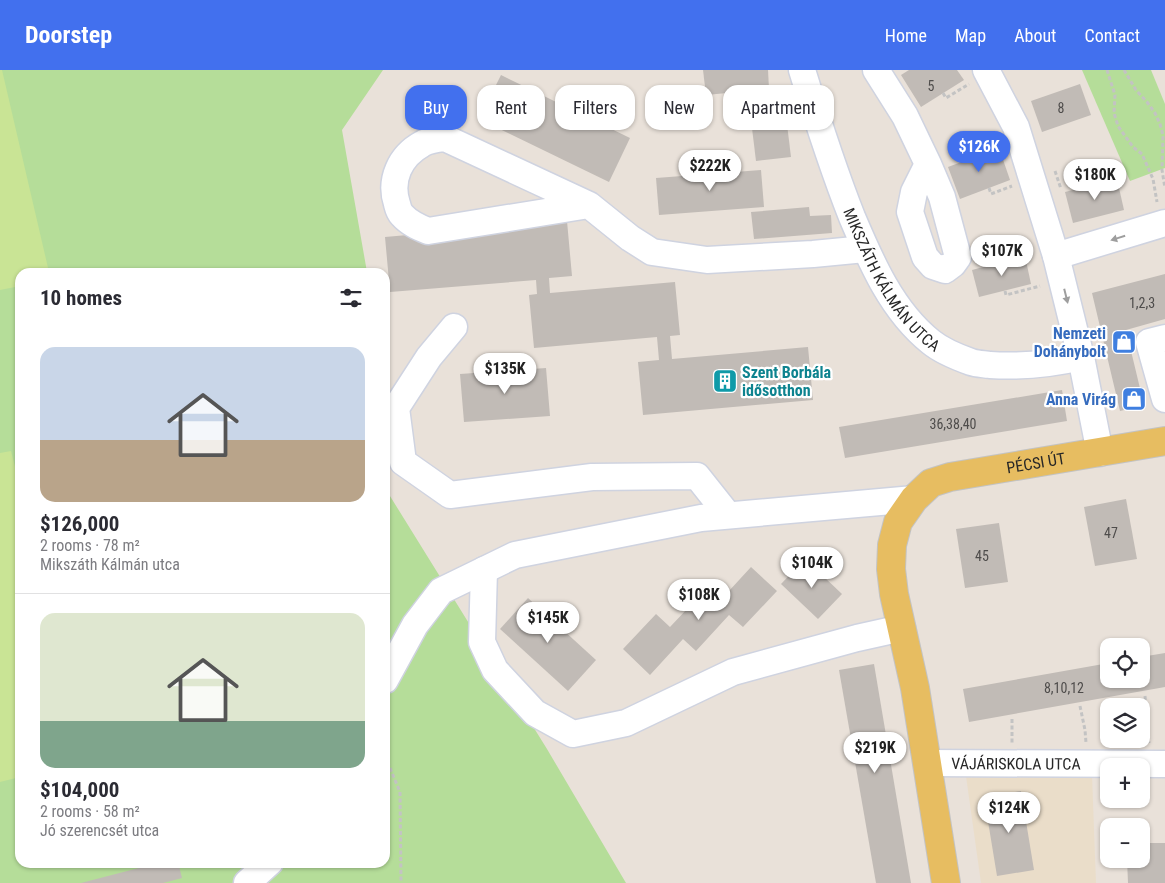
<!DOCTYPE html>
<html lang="en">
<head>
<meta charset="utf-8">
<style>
  body { margin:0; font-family:"Roboto Condensed",sans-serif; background:#f2f2f3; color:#2b2b33; height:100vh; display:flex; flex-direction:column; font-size:19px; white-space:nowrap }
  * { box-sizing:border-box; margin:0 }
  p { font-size:16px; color:#7c7c81 }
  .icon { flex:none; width:28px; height:28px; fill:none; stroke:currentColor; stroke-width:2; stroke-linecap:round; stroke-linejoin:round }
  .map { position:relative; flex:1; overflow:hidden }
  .sheet { position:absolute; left:15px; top:198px; width:375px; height:600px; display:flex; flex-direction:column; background:#fff; border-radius:15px; box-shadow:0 1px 4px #0004 }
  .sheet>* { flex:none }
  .top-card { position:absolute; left:405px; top:15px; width:475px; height:45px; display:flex; gap:10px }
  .controls { position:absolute; left:1100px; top:568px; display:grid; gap:10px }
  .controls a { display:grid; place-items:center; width:50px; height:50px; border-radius:10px; background:#fff; box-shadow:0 1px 4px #0004; font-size:25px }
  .price { position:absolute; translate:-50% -42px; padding:0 11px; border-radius:18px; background:#fff; color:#222; font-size:16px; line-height:32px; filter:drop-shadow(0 1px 2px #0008) }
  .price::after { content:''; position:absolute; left:50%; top:30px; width:15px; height:11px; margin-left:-8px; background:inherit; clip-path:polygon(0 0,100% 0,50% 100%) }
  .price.on { background:#4270ee; color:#fff }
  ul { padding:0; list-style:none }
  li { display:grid; align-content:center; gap:10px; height:265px; padding:0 25px }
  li+li { border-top:1px solid #e1e1e2 }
  li span { display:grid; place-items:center; height:155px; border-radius:15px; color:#555 }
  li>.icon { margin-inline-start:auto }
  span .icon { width:90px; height:90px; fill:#fffc; stroke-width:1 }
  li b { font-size:21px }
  h2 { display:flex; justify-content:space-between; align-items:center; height:60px; padding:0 25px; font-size:21px }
  .chip { padding:0 18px; border-radius:15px; background:#fff; box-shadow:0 1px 4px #0004; font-size:18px; line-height:45px }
  .chip.on { background:#4270ee; color:#fff }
  header { display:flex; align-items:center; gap:30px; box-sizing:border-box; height:70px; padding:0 25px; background:#4270ee; color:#fff }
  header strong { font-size:24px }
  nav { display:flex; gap:28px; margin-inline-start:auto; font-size:18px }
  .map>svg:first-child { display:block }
  .education { fill:#eaddc9 }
  .green { fill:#b5dd99 }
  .pitch { fill:#c9e495 }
  .building { fill:#c1bbb6 }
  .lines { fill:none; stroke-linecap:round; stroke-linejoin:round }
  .minor-casing { stroke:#cfd3e0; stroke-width:29 }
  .major-casing { stroke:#c3c3c3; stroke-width:30 }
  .path { stroke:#c3c3c3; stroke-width:3; stroke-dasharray:4 2.5; stroke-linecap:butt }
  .minor { stroke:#fff; stroke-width:26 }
  .major { stroke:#e7bd61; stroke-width:28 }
  .oneway { fill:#9e9e9e }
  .labels { text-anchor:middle; stroke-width:4.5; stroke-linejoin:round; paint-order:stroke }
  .number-label { font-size:14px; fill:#4e4c4b }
  .street-label { font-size:16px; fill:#272727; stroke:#fff }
  .shop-label { font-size:16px; font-weight:bold; fill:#366cbe; stroke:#fff; text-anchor:end }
  .culture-label { font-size:16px; font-weight:bold; fill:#0d838f; stroke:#fff; text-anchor:start }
</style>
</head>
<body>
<header>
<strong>Doorstep</strong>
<nav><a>Home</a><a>Map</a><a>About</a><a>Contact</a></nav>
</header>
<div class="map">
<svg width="1165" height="813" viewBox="0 0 1165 813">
  <rect width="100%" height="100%" fill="#e9e1d9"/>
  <path class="education" d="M1092,705l4,108h-115l-15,-107z"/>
  <g class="green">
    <path d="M0,0h383l-41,60 25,142h-347v590h365v-374l162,261 79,134h-626z"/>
    <path d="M1082,0h69l14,34v64l-35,13z"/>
  </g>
  <g class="pitch">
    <path d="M0,0h2l47,202h-29v14l-20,4z"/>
    <path d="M11,381l9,35v291l-20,5v-329z"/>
  </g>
  <g class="building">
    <path d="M703,0h65l1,19 -63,6z"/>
    <path d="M909,0h48l7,10 -43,27 -20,-32z"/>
    <path d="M501,5l129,63 -21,44 -130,-63z"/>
    <path d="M1080,14l11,31 -49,17 -11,-31z"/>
    <path d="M786,46l5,41 -35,4 -5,-41z"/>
    <path d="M999,78l11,32 -50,19 -12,-32z"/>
    <path d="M761,100l3,37 -105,8 -3,-37z"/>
    <path d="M1117,109l7,31 -51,13 -8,-31z"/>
    <path d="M809,137l1,9 21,-1 1,18 -78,6 -3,-27z"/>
    <path d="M567,151l5,55 -23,2 1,15 125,-11 5,53 -10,1 2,23 136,-12 5,53 -170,15 -5,-53 21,-2 -2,-23 -123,11 -5,-53 8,-1 -1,-14 -146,12 -5,-55z"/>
    <path d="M1025,186l6,28 -52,13 -7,-27z"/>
    <path d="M1165,204v45l-39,11 18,75 -24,6 -28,-118z"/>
    <path d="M546,298l4,48 -86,6 -4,-48z"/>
    <path d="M1062,320l5,31 -222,37 -6,-31z"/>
    <path d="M1126,429l11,60 -42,7 -11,-59z"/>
    <path d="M999,453l9,59 -43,6 -9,-59z"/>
    <path d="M805,489l37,35 -24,25 -37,-35z"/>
    <path d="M751,497l26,24 -34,36 -14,-12 -33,36 -13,-12 -33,36 -27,-26 33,-35 14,13 34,-36 13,13z"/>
    <path d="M528,528l68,62 -28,31 -68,-62z"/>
    <path d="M1165,583v34l-196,35 -6,-33 146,-26v16h32v-22z"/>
    <path d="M874,594l37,219h-35l-37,-213z"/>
    <path d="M1021,721l13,79 -37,6 -13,-79z"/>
    <path d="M1141,773h24v40h-37l-1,-24h14z"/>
    <path d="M162,792h16l4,16 -19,5h-82z"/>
  </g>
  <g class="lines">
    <defs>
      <g id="minor">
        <path id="s1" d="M802,0c15,49 31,99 50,147 19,45 40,94 79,125 11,9 26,15 40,20 6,2 13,2 19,3 30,2 61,-1 91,-8"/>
        <path d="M876,0l29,46 23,48 14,33 16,60 -5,7 -8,6 -12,-4 -8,-9 -15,-45 4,-20 14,-28"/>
        <path d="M986,0l30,57 40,129 25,101 19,96"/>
        <path d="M589,135l-161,26c-10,-4 -19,-8 -26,-16 -3,-3 -4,-7 -5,-11 -8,-24 3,-48 25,-60 6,-4 15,-5 23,-6l144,67 41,33 22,14 55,8 106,-6 52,-5"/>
        <path d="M1056,186l109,-33"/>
        <path d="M454,257l-25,30 -33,51 7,54 47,33 142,-18 105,-1 31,39"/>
        <path d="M1165,268l-16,4 16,57"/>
        <path d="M484,500l-2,72 13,28 40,43 38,21 53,-11 107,-51 124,-34 45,-10"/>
        <path d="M385,610l30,-55 26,-34 74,-36 186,-37 213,-19"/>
        <path id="s2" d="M927,693l238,1"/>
        <path d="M247,813l23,-21"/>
      </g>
      <g id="major">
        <path id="s3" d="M946,813l-31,-195 -21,-94 -3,-25 1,-24 6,-23 16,-23 17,-16 19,-6 215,-36"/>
      </g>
    </defs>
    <use href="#minor" class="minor-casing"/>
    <use href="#major" class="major-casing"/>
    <g class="path">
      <path d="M1107,0l8,25 -1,18 4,13 15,21 9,7 11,25 4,23"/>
      <path d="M1124,0l12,20 11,12 8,11 5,11 3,11 -1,35 3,18"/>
      <path d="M943,23l3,5 23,-14"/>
      <path d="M1055,101l6,18"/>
      <path d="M989,118l2,6 21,-8"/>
      <path d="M1005,221l1,4 34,-9"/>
      <path d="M1145,626l4,47"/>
      <path d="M1080,636l5,24 1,13"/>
      <path d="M1012,649v24"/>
      <path d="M385,686l15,36 1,91"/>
    </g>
    <use href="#minor" class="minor"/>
    <use href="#major" class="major"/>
  </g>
  <defs><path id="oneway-solid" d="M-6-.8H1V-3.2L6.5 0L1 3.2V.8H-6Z" transform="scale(1.25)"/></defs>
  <g class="oneway">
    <use href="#oneway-solid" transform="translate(1118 168) rotate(163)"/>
    <use href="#oneway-solid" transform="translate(1066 226) rotate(76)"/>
  </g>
  <defs>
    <symbol id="shop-square" viewBox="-11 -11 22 22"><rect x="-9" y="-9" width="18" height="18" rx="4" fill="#3f7fe0" stroke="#fff"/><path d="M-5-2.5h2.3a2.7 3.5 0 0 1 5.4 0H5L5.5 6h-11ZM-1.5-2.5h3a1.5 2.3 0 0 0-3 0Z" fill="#fff"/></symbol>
    <symbol id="building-square" viewBox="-11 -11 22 22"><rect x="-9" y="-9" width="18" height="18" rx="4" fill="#0f9aa8" stroke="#fff"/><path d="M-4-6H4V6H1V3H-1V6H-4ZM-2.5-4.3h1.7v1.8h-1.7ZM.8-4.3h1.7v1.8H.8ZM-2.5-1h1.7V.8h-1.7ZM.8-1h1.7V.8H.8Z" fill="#fff"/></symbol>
  </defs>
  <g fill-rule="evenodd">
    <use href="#shop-square" x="1110" y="258" width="28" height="28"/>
    <use href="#building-square" x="711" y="297" width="28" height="28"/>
    <use href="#shop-square" x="1120" y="315" width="28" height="28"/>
  </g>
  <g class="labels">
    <g class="number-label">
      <text x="931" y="21">5</text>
      <text x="1061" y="43">8</text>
      <text x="1142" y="238">1,2,3</text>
      <text x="953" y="359">36,38,40</text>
      <text x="1111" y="468">47</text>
      <text x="982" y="491">45</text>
      <text x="1064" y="623">8,10,12</text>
    </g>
    <g class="street-label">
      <text dy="6" stroke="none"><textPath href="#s1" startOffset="230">MIKSZÁTH KÁLMÁN UTCA</textPath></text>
      <text dy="6" stroke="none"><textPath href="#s3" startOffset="525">PÉCSI ÚT</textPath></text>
      <text dy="6" stroke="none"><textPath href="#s2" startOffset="89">VÁJÁRISKOLA UTCA</textPath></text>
    </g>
    <g class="shop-label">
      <text x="1106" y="269">Nemzeti<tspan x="1106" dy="18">Dohánybolt</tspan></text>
      <text x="1116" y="335">Anna Virág</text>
    </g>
    <g class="culture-label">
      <text x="742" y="308">Szent Borbála<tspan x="742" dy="18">idősotthon</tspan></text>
    </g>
  </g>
</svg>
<div class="controls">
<a><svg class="icon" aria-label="locate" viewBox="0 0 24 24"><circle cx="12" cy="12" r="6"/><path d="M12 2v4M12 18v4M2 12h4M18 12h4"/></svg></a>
<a><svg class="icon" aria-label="layers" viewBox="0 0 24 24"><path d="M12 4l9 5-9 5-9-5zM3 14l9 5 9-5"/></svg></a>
<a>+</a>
<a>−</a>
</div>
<b class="price on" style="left:979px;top:103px">$126K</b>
<b class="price" style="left:710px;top:122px">$222K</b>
<b class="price" style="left:1095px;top:131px">$180K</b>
<b class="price" style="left:1002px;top:207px">$107K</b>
<b class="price" style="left:505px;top:325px">$135K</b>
<b class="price" style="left:812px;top:519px">$104K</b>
<b class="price" style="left:699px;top:551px">$108K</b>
<b class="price" style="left:548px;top:574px">$145K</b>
<b class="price" style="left:875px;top:704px">$219K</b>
<b class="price" style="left:1009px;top:764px">$124K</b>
<div class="top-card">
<a class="chip on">Buy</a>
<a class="chip">Rent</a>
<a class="chip">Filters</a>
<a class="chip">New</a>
<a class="chip">Apartment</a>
</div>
<section class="sheet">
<h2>10 homes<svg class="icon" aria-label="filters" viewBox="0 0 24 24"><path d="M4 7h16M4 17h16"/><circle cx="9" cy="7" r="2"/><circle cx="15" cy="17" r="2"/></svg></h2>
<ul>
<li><span style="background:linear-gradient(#c9d6e8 60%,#b9a48a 0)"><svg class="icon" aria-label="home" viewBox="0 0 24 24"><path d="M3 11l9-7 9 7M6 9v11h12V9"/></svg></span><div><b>$126,000</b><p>2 rooms · 78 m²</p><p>Mikszáth Kálmán utca</p></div></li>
<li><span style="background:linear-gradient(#dfe7d0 70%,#7fa58c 0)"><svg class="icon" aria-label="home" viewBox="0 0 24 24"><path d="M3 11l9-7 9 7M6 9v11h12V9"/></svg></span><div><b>$104,000</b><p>2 rooms · 58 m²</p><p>Jó szerencsét utca</p></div></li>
</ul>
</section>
</div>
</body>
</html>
